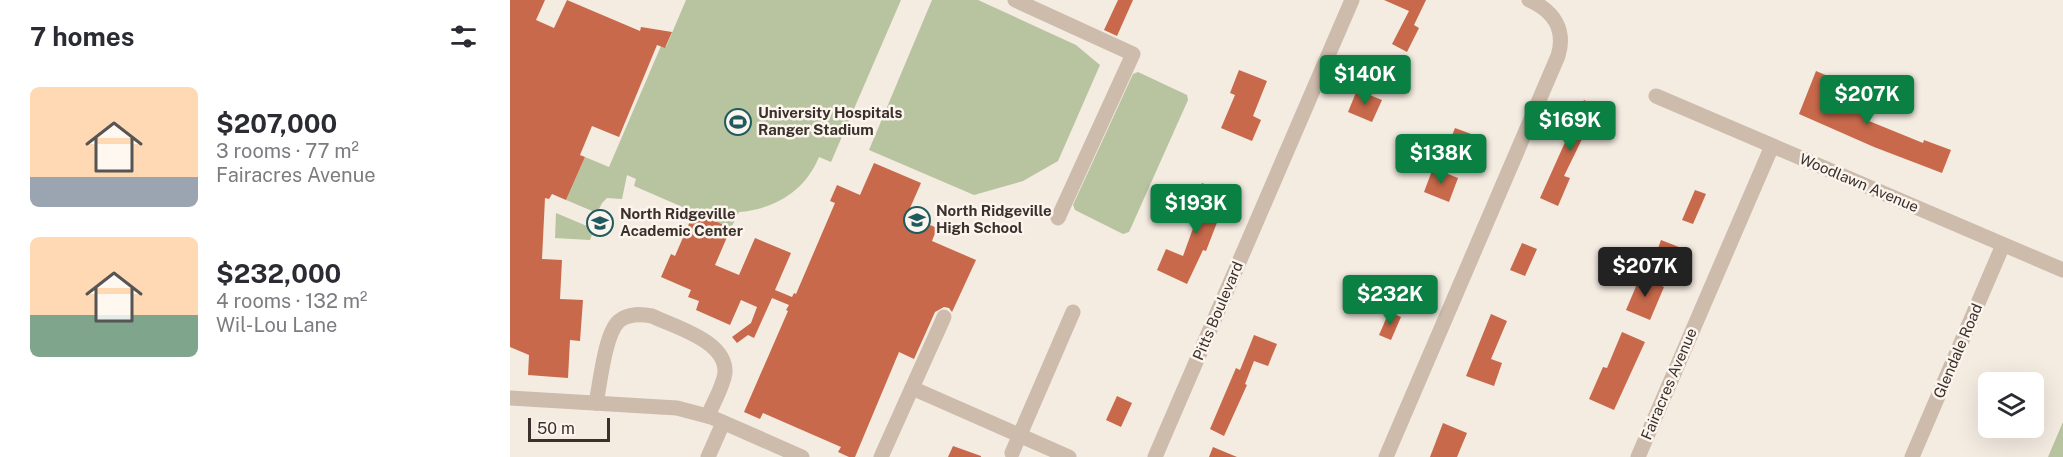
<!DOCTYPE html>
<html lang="en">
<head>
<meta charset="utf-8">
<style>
  body { margin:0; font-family:"Public Sans",sans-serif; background:#f7f7f7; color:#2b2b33; height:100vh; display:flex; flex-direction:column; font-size:22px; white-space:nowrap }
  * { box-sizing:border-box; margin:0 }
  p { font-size:20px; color:#7c7c81 }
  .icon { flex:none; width:33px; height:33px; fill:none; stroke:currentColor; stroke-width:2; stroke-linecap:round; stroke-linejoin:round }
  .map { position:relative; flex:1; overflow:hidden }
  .details { display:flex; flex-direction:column; background:#fff; width:510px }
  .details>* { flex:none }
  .buttons { position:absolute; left:1468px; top:372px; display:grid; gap:12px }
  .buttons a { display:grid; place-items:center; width:66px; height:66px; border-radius:9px; background:#fff; box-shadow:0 6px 24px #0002; font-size:30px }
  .scale { position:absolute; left:18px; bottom:15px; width:82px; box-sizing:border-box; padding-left:6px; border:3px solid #3b302b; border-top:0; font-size:16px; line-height:21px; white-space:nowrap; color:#3b302b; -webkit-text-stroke:4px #fbf5ee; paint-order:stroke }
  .price { position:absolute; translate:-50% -51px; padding:0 14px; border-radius:6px; background:#0b8043; color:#fff; font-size:20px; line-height:39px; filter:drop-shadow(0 2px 3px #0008) }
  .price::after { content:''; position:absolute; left:50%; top:36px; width:18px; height:14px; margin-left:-9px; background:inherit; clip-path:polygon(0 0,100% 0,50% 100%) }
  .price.on { background:#222; color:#fff }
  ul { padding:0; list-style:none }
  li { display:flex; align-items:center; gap:18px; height:150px; padding:0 30px }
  li span { display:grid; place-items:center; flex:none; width:168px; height:120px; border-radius:9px; color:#555 }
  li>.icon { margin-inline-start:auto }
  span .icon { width:72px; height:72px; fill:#fffc; stroke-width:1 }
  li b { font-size:26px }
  h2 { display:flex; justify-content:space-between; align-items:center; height:72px; padding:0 30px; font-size:26px }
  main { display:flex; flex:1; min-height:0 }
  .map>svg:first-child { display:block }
  .green { fill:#b8c4a0 }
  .building { fill:#c8694b }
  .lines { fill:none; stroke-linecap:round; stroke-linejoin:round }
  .minor { stroke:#cdbbac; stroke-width:15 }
  .labels { text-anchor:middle; stroke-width:5; stroke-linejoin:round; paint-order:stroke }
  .poi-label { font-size:15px; font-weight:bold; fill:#3b302b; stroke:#fbf5ee; text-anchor:start }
  .street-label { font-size:15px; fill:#3b302b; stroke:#fbf5ee }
</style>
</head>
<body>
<main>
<section class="details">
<h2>7 homes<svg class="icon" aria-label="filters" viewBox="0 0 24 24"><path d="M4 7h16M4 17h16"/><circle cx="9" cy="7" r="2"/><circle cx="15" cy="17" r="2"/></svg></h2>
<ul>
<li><span style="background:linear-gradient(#ffd9b3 75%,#9aa5b1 0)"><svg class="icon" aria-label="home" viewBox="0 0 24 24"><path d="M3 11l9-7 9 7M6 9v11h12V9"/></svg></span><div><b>$207,000</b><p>3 rooms · 77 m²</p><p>Fairacres Avenue</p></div></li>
<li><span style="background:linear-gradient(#ffd9b3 65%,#7fa58c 0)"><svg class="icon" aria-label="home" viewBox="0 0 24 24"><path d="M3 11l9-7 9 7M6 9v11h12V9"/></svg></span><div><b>$232,000</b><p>4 rooms · 132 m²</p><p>Wil-Lou Lane</p></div></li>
</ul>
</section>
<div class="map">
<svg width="1553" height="457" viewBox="0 0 1553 457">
  <rect width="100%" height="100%" fill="#f4ebe1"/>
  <g class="green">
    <path d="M176,0h215l-70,162 -12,-5c-14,34 -44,52 -80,55l-8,16 -97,-42 2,-7 -9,-4 -5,24 -15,-1 -5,5 -5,10 -31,-13 19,-43 24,10 52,-121 5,1z"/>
    <path d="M422,0h46l98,45 24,20 -42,96 -35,20 -49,14 -105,-45z"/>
    <path d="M628,72l49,23 1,5 -59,132 -6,2 -48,-24 -2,-5 60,-131z"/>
    <path d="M46,213l38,16 -4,11 -35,-2z"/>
    <path d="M1553,422v35h-15z"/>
  </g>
  <g class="building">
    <path d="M0,0h35l-9,20 18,8 13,-28 73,31 1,-4 31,5 -7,16 -8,-3 -38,92 -27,-11 -12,29 5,2 -19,43 -14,-6 -3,5 -4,-1 -3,61 20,1 -2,39 23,1 -3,41 -10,-1 -2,38 -40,-3 1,-20 -19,-8z"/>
    <path d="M608,0h15l-16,36 -13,-6z"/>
    <path d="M874,0h42l-12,25 5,3 -12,24 -15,-8 17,-33z"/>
    <path d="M729,70l28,11 -14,35 8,4 -9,21 -31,-13 14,-33 -5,-2z"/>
    <path d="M1306,71l24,10 -8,19 39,16 -2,5 54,22 1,-3 27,10 -9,23 -68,-26 -75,-33z"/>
    <path d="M847,90l25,10 -10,22 -24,-10z"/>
    <path d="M1074,100l19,9 -13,26 -5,-2 -21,43 6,2 -12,28 -18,-8z"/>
    <path d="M945,128l27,10 -9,24 -27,-11z"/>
    <path d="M364,163l47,20 -14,32 30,13 -5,13 44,19 -24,52 -3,-4 -5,-1 -9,5 -21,47 -15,-7 -44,105h-6l-11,-5 3,-5 -78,-34 -3,6 -16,-7 44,-101 -2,-1 3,-5 -17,-7 -18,40 -6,-3 -11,8 -5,-6 19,-14 6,-16 -16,-7 -11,25 -34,-15 3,-9 -11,-4 3,-7 -30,-13 10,-23 4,2 19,-44 37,16 -16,37 24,10 16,-37 36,15 -16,37 17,7 2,-4 2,1 39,-91 -5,-2 7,-16 23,10z"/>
    <path d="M923,168l25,10 -9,24 -25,-10z"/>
    <path d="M692,183l26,11 -22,57 -3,-1 -16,34 -30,-14 9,-21 17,7 17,-47 -7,-3z"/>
    <path d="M1185,190l11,4 -13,30 -11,-4z"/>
    <path d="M1151,240l23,9 -8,22 -23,-9z"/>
    <path d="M1012,243l15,6 -12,27 -15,-6z"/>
    <path d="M1130,277l24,10 -14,33 -24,-10z"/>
    <path d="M879,312l12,5 -10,23 -12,-5z"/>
    <path d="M981,314l16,7 -16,38 11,4 -8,23 -28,-10z"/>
    <path d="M1112,332l23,10 -31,68 -25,-11 14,-32 4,1z"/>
    <path d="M744,335l23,9 -9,22 -14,-5 -9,23 2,1 -23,51 -14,-7 26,-61 4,2z"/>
    <path d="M607,396l15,7 -11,24 -15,-7z"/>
    <path d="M933,423l24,10 -10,24h-27z"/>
    <path d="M443,446l28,10v1h-33z"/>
    <path d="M703,447l24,10h-28z"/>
  </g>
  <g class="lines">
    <g class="minor">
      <path d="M505,0l118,54 -75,164"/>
      <path d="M1146,96l407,174"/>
      <path d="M402,388l32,-71"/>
      <path d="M0,398l167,10 34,9 91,40"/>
      <path d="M86,403c4,-19 9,-70 23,-82 10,-8 22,-7 33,-5 23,11 75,25 73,57 -2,14 -12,30 -17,43"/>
      <path d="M502,453l61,-141"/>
      <path d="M198,457l15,-34"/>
      <path d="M371,457l31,-69 157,69"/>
      <path d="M645,457l197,-457"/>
      <path d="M876,457l172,-401c8,-26 -4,-45 -29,-56"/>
      <path d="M1128,457l134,-311"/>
      <path d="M1402,457l91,-212"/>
    </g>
  </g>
  <defs>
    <symbol id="stadium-ring" viewBox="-11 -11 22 22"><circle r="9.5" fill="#fbf5ee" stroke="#1f5a5e" stroke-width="1.5"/><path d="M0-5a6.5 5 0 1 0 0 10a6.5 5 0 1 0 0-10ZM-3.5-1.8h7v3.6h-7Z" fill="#1f5a5e"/></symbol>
    <symbol id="school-ring" viewBox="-11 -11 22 22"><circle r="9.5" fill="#fbf5ee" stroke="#1f5a5e" stroke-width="1.5"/><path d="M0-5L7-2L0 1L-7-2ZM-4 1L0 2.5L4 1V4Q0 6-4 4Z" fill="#1f5a5e"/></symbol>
  </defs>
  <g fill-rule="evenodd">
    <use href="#stadium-ring" x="213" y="107" width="30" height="30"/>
    <use href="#school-ring" x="392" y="205" width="30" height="30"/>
    <use href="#school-ring" x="75" y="208" width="30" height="30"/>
  </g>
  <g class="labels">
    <g class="poi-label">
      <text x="248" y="118">University Hospitals<tspan x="248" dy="17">Ranger Stadium</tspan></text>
      <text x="426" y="216">North Ridgeville<tspan x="426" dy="17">High School</tspan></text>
      <text x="110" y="219">North Ridgeville<tspan x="110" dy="17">Academic Center</tspan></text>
    </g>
    <g class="street-label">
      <text transform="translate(1349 183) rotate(23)" y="5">Woodlawn Avenue</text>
      <text transform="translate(708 311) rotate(-67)" y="5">Pitts Boulevard</text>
      <text transform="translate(1448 351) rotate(-67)" y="5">Glendale Road</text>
      <text transform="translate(1159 384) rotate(-67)" y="5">Fairacres Avenue</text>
    </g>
  </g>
</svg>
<div class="buttons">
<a><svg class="icon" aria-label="layers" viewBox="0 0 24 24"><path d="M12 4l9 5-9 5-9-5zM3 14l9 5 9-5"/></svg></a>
</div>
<div class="scale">50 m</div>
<b class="price" style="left:855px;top:106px">$140K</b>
<b class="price" style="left:1357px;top:126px">$207K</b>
<b class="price" style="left:1060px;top:152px">$169K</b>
<b class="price" style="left:931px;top:185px">$138K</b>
<b class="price" style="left:686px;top:235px">$193K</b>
<b class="price on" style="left:1135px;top:298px">$207K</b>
<b class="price" style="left:880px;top:326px">$232K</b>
</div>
</main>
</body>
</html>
